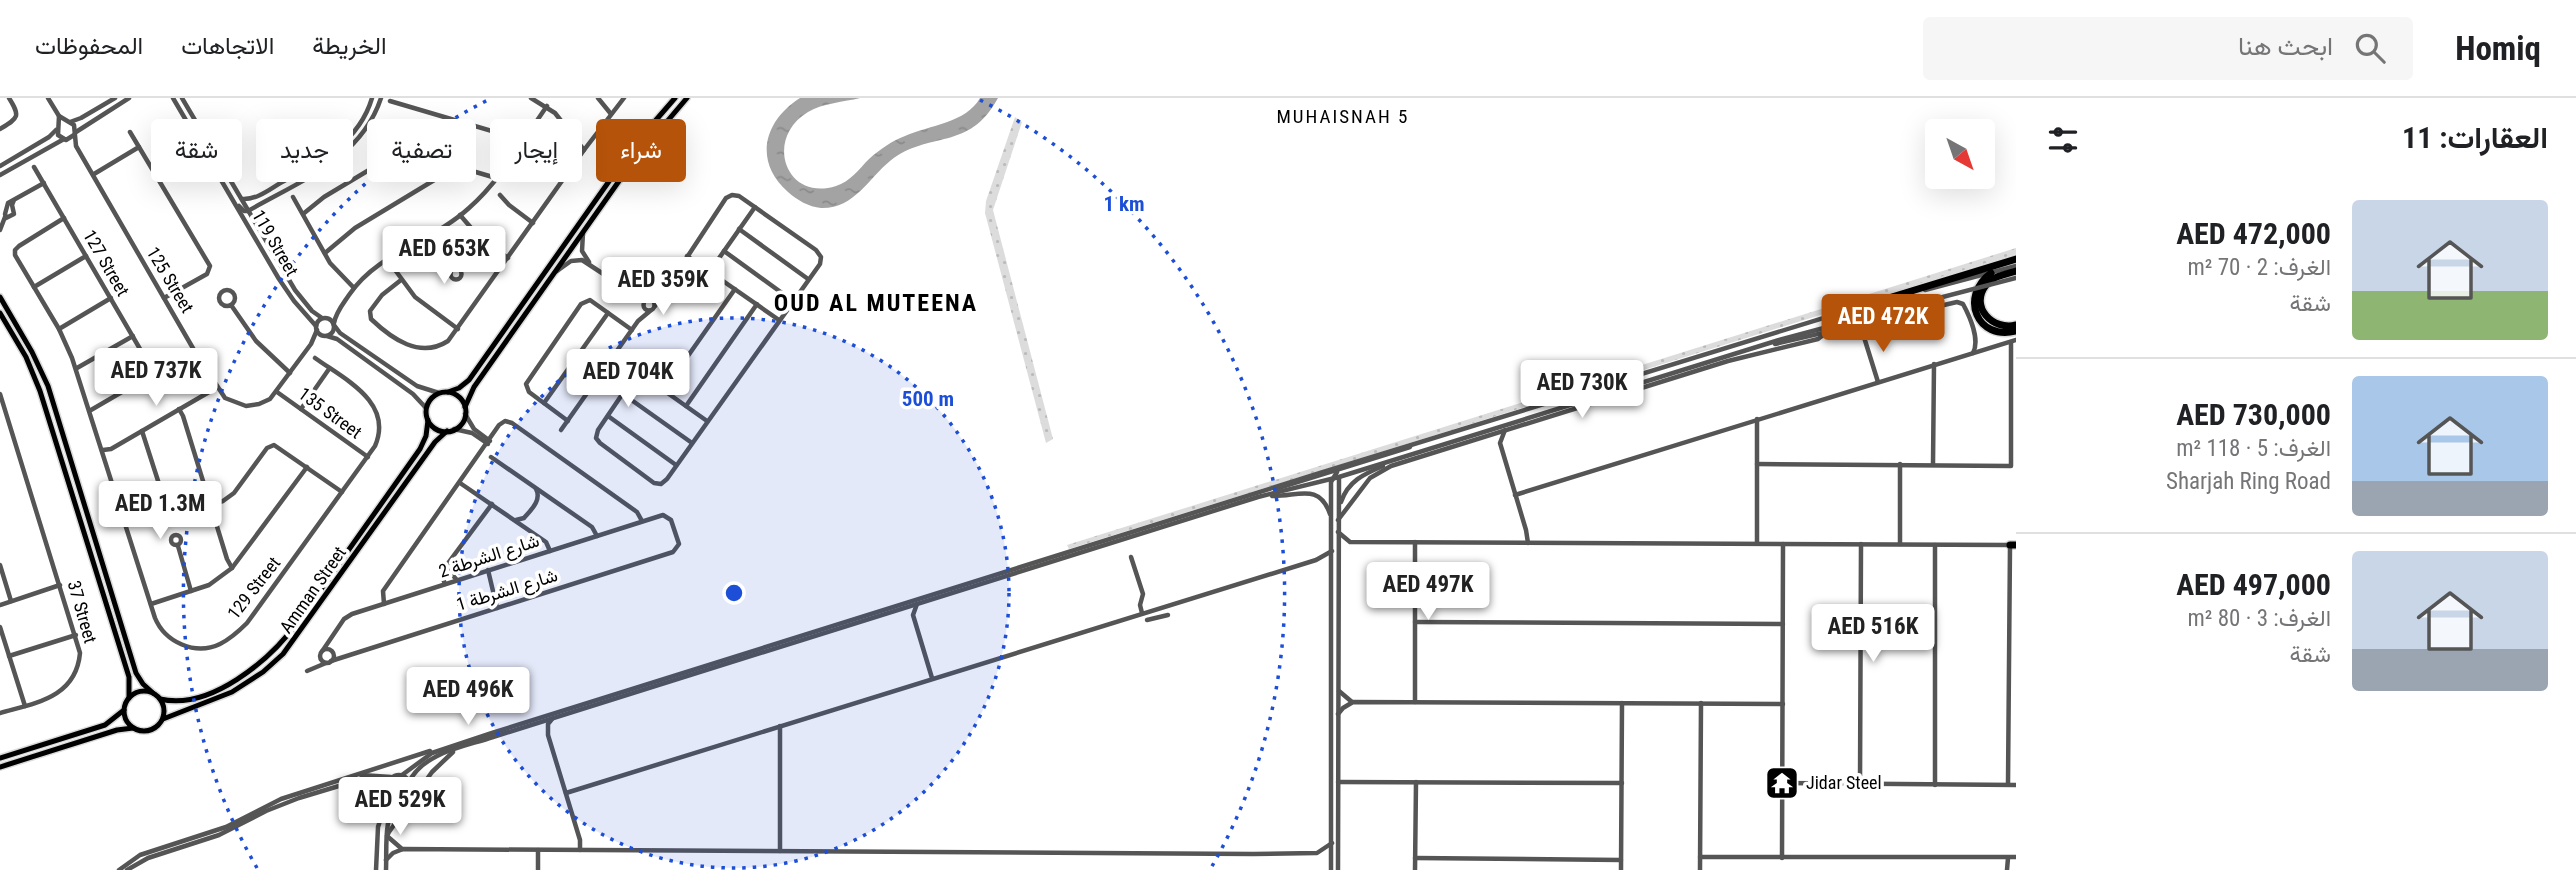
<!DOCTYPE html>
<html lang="ar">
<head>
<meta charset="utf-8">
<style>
  body { margin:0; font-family:"Roboto Condensed",Vazirmatn,sans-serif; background:#f6f6f6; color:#202124; direction:rtl; height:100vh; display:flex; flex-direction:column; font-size:26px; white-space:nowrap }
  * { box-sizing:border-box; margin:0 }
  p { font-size:23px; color:#757577 }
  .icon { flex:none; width:38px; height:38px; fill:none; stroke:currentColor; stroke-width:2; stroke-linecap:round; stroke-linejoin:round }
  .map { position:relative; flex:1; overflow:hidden; direction:ltr }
  .details { display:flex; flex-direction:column; background:#fff; width:560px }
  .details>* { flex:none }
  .top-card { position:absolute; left:21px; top:21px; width:665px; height:63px; direction:rtl; display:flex; gap:14px }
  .needle { width:46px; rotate:140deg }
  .fabs { position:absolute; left:1925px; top:21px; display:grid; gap:14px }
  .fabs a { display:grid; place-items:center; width:70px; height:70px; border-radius:7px; background:#fff; box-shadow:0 7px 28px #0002; font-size:35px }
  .price { position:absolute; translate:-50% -60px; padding:0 16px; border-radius:7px; background:#fff; color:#222; font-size:23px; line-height:46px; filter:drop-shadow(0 2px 4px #0008) }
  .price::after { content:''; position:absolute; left:50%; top:42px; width:21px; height:16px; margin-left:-10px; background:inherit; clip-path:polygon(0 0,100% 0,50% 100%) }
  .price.active { background:#b45309; color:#fff }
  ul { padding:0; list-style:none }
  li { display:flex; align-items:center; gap:21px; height:175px; padding:0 28px }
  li+li { border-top:2px solid #e0e0e0 }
  li span { display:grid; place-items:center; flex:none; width:196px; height:140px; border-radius:7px; color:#555 }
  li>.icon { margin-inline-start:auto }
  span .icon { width:84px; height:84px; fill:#fffc; stroke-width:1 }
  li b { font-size:30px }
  h2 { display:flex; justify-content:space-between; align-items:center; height:84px; padding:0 28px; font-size:30px }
  .chip { padding:0 24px; border-radius:7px; background:#fff; box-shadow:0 7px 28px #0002; font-size:24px; line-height:63px }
  .chip.active { background:#b45309; color:#fff }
  header { display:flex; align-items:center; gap:42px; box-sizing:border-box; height:98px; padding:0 35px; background:#fff; border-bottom:2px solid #e0e0e0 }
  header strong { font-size:33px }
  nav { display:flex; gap:38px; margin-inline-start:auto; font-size:24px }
  .search { width:490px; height:63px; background:#f6f6f6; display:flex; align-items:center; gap:18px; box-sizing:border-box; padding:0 24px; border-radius:7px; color:#757577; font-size:26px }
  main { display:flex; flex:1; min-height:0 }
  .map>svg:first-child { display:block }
  .grass { fill:url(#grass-dots) }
  .water { fill:url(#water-ripples) }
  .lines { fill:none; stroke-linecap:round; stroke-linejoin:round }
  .major-casing { stroke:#dbdbdb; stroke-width:8 }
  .highway-casing { stroke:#dbdbdb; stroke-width:10 }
  .minor { stroke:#555; stroke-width:4.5 }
  .major { stroke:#000; stroke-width:5 }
  .highway { stroke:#000; stroke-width:7 }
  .minor-bridge { stroke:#555; stroke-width:4.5 }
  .ring { fill:none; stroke:#1d4ed8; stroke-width:3.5; stroke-dasharray:3.5 7 }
  .labels { text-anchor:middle; stroke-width:7; stroke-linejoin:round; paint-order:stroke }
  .street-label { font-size:18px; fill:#000; stroke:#fff }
  .poi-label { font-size:18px; fill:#000; stroke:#fff; text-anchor:start }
  .neighbourhood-label { font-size:19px; letter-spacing:2px; fill:#000; stroke:#fff }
  .district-label { font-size:24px; font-weight:bold; letter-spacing:2px; fill:#000; stroke:#fff }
  .centre { fill:#1d4ed8; stroke:#fff; stroke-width:3.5 }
  .ring-label { font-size:21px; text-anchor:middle; font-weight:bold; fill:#1d4ed8; stroke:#fff; stroke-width:7; stroke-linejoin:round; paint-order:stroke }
</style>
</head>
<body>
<header>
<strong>Homiq</strong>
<div class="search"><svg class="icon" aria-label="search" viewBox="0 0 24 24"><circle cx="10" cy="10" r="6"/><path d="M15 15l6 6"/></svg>ابحث هنا</div>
<nav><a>الخريطة</a><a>الاتجاهات</a><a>المحفوظات</a></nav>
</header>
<main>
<section class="details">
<h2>العقارات: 11<svg class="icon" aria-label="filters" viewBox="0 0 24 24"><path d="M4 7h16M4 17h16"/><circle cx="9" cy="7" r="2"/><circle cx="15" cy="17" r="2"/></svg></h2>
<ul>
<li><span style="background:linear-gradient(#c9d6e8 65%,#8fb573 0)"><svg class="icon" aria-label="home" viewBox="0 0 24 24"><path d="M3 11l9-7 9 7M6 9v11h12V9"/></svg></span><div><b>AED 472,000</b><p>الغرف: 2 · 70 m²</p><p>شقة</p></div></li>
<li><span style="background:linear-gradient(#a9c7e8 75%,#9aa5b1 0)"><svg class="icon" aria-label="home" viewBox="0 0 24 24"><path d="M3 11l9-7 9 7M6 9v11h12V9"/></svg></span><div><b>AED 730,000</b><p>الغرف: 5 · 118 m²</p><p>Sharjah Ring Road</p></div></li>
<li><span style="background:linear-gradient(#c9d6e8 70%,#9aa5b1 0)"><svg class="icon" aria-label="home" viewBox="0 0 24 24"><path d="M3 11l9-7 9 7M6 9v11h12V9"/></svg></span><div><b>AED 497,000</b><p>الغرف: 3 · 80 m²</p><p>شقة</p></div></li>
</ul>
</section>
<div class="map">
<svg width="2016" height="772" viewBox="0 0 2016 772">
  <defs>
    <pattern id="grass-dots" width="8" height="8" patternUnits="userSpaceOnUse" patternTransform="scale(1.75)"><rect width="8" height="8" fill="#dcdcdc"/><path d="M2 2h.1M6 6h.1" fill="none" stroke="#bbb" stroke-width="1.8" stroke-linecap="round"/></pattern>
    <pattern id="water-ripples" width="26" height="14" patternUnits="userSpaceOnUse" patternTransform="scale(1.75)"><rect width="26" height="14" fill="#a3a3a3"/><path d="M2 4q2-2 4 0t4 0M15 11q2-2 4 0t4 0" fill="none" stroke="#8b8b8b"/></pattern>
  </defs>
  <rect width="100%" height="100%" fill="#fff"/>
  <g class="grass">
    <path d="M1015,19l7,5 -29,88 60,229 -7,4 -61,-230 1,-12z"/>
    <path d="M2016,150v6l-947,295 -2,-4z"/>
  </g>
  <path class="water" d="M800,0h60c-16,4 -37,5 -52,14 -44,26 -23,90 28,74 14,-4 23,-17 33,-27 11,-10 23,-18 36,-23 25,-11 61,-13 75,-38h18c-29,54 -69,32 -108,63 -22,18 -36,48 -69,47 -12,-1 -24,-8 -33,-16 -35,-31 -24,-71 12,-94z"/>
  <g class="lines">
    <defs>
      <g id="major">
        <path d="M0,199l32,55 16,34 88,287 7,11 10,9"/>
        <path d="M0,215l26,44 14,34 89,286v21"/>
        <path d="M448,294l11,-4 10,-8 167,-237 39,-45"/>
        <circle cx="446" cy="314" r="20"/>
        <path d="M465,309l9,-20 157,-223 56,-66"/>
        <circle cx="144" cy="613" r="20"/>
        <path d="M160,601c50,12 110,-39 137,-76l123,-174 6,-13 2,-16"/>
        <path d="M163,621l69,-27 31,-20 20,-18 152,-212 12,-11"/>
        <path d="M0,660l105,-33 19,-15"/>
        <path d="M0,669l117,-37 16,-2"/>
      </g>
      <g id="highway">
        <path d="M2016,173c-10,3 -23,5 -30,14 -17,22 7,46 30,40"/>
        <path d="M1991,175c-32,24 -14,68 25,58"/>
        <path d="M1882,202l134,-41"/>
        <path d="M2010,447h6"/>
      </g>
    </defs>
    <use href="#major" class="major-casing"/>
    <use href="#highway" class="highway-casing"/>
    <g class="minor">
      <path d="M48,0l11,18 15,9 2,21 118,204 31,48 21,8 13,-2 11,-5 41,-55 6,-14"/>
      <path d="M173,0l106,181 15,22 22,25"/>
      <path d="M182,0l113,192 17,21 10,7"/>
      <path d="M531,0l24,15 29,37"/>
      <path d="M598,0l13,16"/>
      <path d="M390,3l122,36 9,6"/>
      <path d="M59,18l-1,19 8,5 8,-5"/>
      <path d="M70,24l11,-4 34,-20"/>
      <path d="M0,31c18,-11 21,-12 9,-31"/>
      <path d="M76,34l53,-34"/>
      <path d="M130,34l80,134 -3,8 -43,24"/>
      <path d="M371,43l125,37"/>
      <path d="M0,68l49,-29 7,-7"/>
      <path d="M34,69l120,206"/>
      <path d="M94,76l45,-27"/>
      <path d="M0,77l64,-36"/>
      <path d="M500,97l9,10 24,18"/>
      <path d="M293,99l37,66 24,25"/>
      <path d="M242,101c15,1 28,-10 40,-17 38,-20 77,-40 90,-84"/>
      <path d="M14,102l-2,5 2,9 -8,4 -1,-4 3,-11 36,-20"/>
      <path d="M239,108l5,5h4c52,-30 113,-52 133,-113"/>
      <path d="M303,116l21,-17 60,-36 16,-12"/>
      <path d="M460,117l19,22 29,21"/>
      <path d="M64,120l-45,28 -4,4v5l44,74 13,29 83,260c10,24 40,38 65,26 10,-5 19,-13 27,-21l128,-177c19,-44 -31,-67 -60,-88"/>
      <path d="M739,131l69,50"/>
      <path d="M0,132l5,-13"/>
      <path d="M583,135l-1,18 7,11"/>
      <path d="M423,139l27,33"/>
      <path d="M724,153l69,50"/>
      <path d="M325,155l30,-25 81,-49 10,-8 3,-7"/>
      <path d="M687,158l92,64"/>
      <path d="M387,161l28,38 43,32"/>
      <circle cx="456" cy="176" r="5.5"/>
      <path d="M557,173l14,-10 11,-1 55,36 11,4"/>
      <path d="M710,173l45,-64"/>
      <path d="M401,182l-19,15 -12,16 1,8c21,20 49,40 77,22l136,-191 40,-52"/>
      <path d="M34,189l52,-31"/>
      <path d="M1925,192l91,-24"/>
      <circle cx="227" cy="200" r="8"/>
      <circle cx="649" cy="207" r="5.5"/>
      <path d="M231,207l25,36 34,32"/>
      <circle cx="325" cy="229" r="9"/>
      <path d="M334,225c2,-11 9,-19 15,-28 29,-43 83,-53 120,-87 32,-28 54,-68 78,-102"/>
      <path d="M334,227l6,8 77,53 22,7"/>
      <path d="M1857,229l6,7 15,48"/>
      <path d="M59,231l52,-31"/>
      <path d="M327,238l10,3 76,55 13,14"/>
      <path d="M1775,246l182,-42 6,2c7,13 17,36 10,49"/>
      <path d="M614,257l93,66"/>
      <path d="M77,270l56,-32"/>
      <path d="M638,273l-40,59 -2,8 4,5 54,40 7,1 6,-5 153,-215 1,-7 -5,-7 -77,-54 -7,-1 -6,3 -71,108"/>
      <path d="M664,292l71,-101"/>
      <path d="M277,294l91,65"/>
      <path d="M0,296l80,259c-4,45 -45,50 -80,60"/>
      <path d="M623,296l69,49"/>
      <path d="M544,305l64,-90"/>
      <path d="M686,308l71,-102"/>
      <path d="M179,311l4,7 44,143 5,9"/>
      <path d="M301,311l28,-40"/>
      <path d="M91,312l103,-60"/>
      <path d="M465,316l9,15 16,12"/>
      <path d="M608,318l68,49"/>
      <path d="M568,323l-39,-29 -3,-8 55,-80 9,-4 42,30"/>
      <path d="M454,331l18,4 16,11"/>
      <path d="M561,332l77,-109 12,-10"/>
      <path d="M1505,332l-5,13 26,87 2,13"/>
      <path d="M142,333l18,56"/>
      <path d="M103,352l8,-1 105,-61"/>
      <path d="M491,359l101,70 5,9"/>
      <path d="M1757,366l254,2v-124"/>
      <path d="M1933,366l1,-100"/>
      <path d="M460,385l86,59 4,9"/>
      <circle cx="161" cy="395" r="5"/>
      <path d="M1275,391l135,-42"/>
      <path d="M1515,397l501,-155"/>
      <path d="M1272,398c25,1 47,-14 58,18"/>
      <path d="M1341,404c7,-21 23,-28 42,-36"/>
      <path d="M210,407l13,-4 11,-8 33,-45 7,-3 68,47"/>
      <path d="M516,422l8,-2c7,-8 18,-18 12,-29"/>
      <path d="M1338,422l32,-42 21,-12 337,-105 90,-22 8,-6"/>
      <path d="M1338,434l12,10 660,3 -2,239"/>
      <circle cx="176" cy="442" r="5"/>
      <path d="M1415,444v160"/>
      <path d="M1757,445v-124"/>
      <path d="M1900,446v-80"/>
      <path d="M178,448l13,45"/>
      <path d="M1131,459l12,37 -3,11 2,8"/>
      <path d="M0,467l11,36"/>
      <path d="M446,470l11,12"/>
      <path d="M488,472l9,38"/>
      <path d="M445,486l-3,-8 1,-6 49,-66"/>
      <path d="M151,506l58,-19 23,-17 75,-101"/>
      <path d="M384,506l-1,-13 116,-166 6,-4 7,2 125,89 5,9"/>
      <path d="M917,506l-4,11 19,63"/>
      <path d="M0,507l60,-20"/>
      <path d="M1147,522l21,-5"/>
      <path d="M1415,524l368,2"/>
      <path d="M0,529l25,79"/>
      <circle cx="327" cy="558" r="7"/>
      <path d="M323,552l21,-31 8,-5 311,-99 8,5 8,24 -6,8 -342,109"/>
      <path d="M9,558l67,-21"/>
      <path d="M307,573l19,-8"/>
      <path d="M1339,593l13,11"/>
      <path d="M1338,616l5,-6 10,-6 430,2"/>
      <path d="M552,621l-4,5v11l32,105v10"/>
      <circle cx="399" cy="688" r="11"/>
      <path d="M361,677l30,2"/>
      <path d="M402,677l30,-22 60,-20 828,-260 562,-173"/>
      <path d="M409,684c15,-30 55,-35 84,-45l765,-240 81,-20 440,-137 56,-15"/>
      <path d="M1338,684l284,1"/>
      <path d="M1782,685l234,2"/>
      <path d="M1860,686l1,-240"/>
      <path d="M1935,687v-240"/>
      <path d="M566,695l750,-233 16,-9"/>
      <path d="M402,751l-15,-13 2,-4 43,-60 21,-20"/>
      <path d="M780,753v-125"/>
      <path d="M1700,759h316"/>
      <path d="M1415,760l206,2"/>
      <path d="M1782,760l1,-314"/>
      <path d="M386,762l7,-7 10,-4 850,5 64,-1 15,-10"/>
      <path d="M119,772l21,-15 86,-28 55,-28 149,-48"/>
      <path d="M127,772l21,-12 71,-23 47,-24 33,-13 63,-19 14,1 11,7"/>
      <path d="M376,772l2,-43 11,-34"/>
      <path d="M386,772c1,-25 -3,-52 13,-73"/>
      <path d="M538,772v-20"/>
      <path d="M1331,772v-388l6,-10"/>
      <path d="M1338,772l1,-393"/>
      <path d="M1415,772l1,-88"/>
      <path d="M1621,772l1,-167"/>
      <path d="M1700,772l1,-167"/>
      <path d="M2007,772l1,-12"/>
    </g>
    <use href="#major" class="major"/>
    <use href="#highway" class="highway"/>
    <path class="minor-bridge" d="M1835,227l181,-47"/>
  </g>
  <circle cx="734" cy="495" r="275" fill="#1d4ed8" fill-opacity=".12"/>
  <g class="ring">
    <circle cx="734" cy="495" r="275"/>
    <path d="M257 770A551 551 0 0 1 488 2M980 2A551 551 0 0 1 1211 770"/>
  </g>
  <defs>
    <symbol id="temple-square" viewBox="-11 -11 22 22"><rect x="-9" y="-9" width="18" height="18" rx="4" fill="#000" stroke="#fff"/><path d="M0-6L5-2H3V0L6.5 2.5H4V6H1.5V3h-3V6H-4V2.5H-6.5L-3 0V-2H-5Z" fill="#fff"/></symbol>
  </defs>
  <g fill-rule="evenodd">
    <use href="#temple-square" x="1763" y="666" width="38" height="38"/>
  </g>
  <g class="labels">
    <g class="street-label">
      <text transform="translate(275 145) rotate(60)" y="6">119 Street</text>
      <text transform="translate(106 165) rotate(60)" y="6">127 Street</text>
      <text transform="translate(170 182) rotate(59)" y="6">125 Street</text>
      <text transform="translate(330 315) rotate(36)" y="6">135 Street</text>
      <text transform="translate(489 458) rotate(-18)" y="6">شارع الشرطة 2</text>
      <text transform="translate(254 490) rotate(-52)" y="6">129 Street</text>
      <text transform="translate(313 492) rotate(-55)" y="6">Amman Street</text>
      <text transform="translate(507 492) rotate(-17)" y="6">شارع الشرطة 1</text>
      <text transform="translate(82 514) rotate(74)" y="6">37 Street</text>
    </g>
    <g class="poi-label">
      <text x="1806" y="691">Jidar Steel</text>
    </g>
    <g class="neighbourhood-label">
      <text x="1343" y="25">MUHAISNAH 5</text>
    </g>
    <g class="district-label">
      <text x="876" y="213">OUD AL MUTEENA</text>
    </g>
  </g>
  <circle cx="734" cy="495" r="10" class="centre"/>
  <g class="ring-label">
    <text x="1124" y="113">1 km</text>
    <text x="928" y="308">500 m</text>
  </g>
</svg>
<div class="fabs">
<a><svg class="needle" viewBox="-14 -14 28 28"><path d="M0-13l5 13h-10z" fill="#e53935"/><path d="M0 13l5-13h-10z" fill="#757577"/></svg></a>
</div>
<b class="price" style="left:444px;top:188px">AED 653K</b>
<b class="price" style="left:663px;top:219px">AED 359K</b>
<b class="price active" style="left:1883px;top:256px">AED 472K</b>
<b class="price" style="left:156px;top:310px">AED 737K</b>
<b class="price" style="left:628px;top:311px">AED 704K</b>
<b class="price" style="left:1582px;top:322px">AED 730K</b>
<b class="price" style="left:160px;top:443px">AED 1.3M</b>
<b class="price" style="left:1428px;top:524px">AED 497K</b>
<b class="price" style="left:1873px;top:566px">AED 516K</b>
<b class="price" style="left:468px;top:629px">AED 496K</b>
<b class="price" style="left:400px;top:739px">AED 529K</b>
<div class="top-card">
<a class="chip active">شراء</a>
<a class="chip">إيجار</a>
<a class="chip">تصفية</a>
<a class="chip">جديد</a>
<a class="chip">شقة</a>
</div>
</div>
</main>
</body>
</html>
